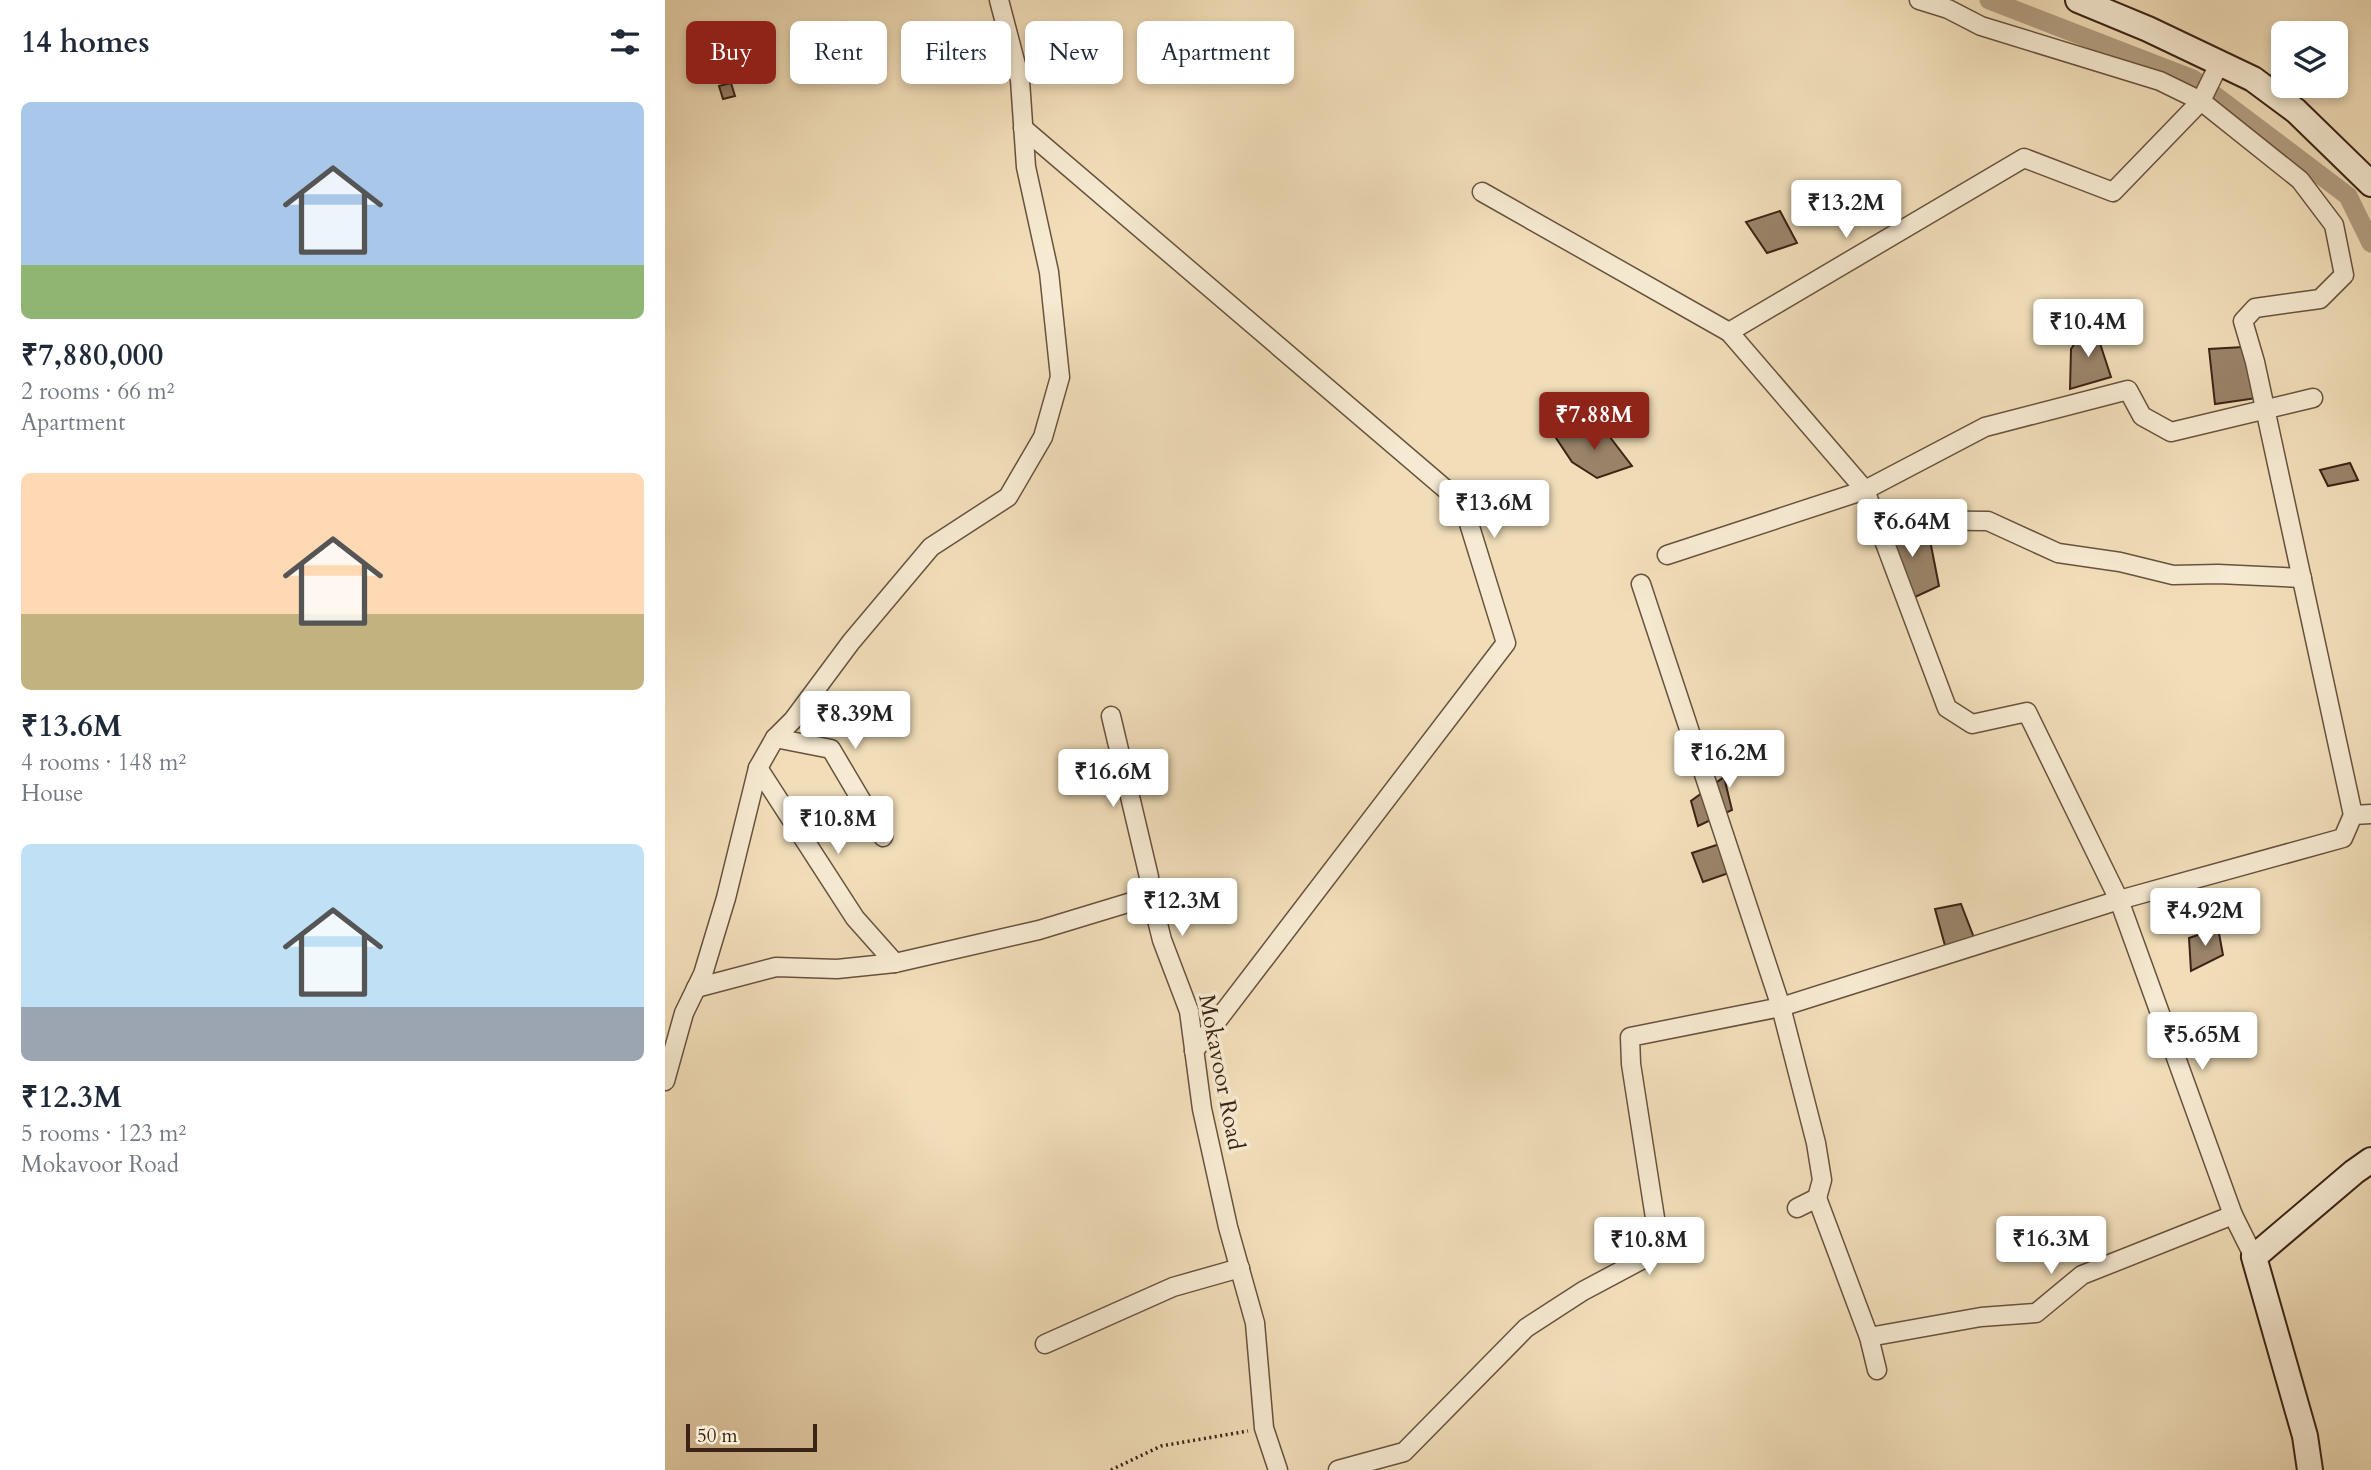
<!DOCTYPE html>
<html lang="en">
<head>
<meta charset="utf-8">
<style>
  body { margin:0; font-family:Cardo,serif; background:#f6f6f7; color:#1f2937; height:100vh; display:flex; flex-direction:column; font-size:26px; white-space:nowrap }
  * { box-sizing:border-box; margin:0 }
  p { font-size:23px; color:#747a83 }
  .icon { flex:none; width:38px; height:38px; fill:none; stroke:currentColor; stroke-width:2; stroke-linecap:round; stroke-linejoin:round }
  .map { position:relative; flex:1; overflow:hidden }
  .side { display:flex; flex-direction:column; background:#fff; width:665px }
  .side>* { flex:none }
  .hud { position:absolute; left:21px; top:21px; width:665px; height:63px; display:flex; gap:14px }
  .controls { position:absolute; left:1606px; top:21px; display:grid; gap:14px }
  .controls a { display:grid; place-items:center; width:77px; height:77px; border-radius:10px; background:#fff; box-shadow:0 4px 10px #0003; font-size:35px }
  .scale { position:absolute; left:21px; bottom:18px; width:131px; box-sizing:border-box; padding-left:7px; border:4px solid #3b2315; border-top:0; font-size:19px; line-height:24px; white-space:nowrap; color:#3b2315; -webkit-text-stroke:5px #f6ead2; paint-order:stroke }
  .price { position:absolute; translate:-50% -60px; padding:0 16px; border-radius:7px; background:#fff; color:#222; font-size:23px; line-height:46px; filter:drop-shadow(0 2px 4px #0008) }
  .price::after { content:''; position:absolute; left:50%; top:42px; width:21px; height:16px; margin-left:-10px; background:inherit; clip-path:polygon(0 0,100% 0,50% 100%) }
  .price.on { background:#8f2418; color:#fff }
  ul { padding:0; list-style:none }
  li { display:grid; align-content:center; gap:14px; height:371px; padding:0 21px }
  li span { display:grid; place-items:center; height:217px; border-radius:10px; color:#555 }
  li>.icon { margin-inline-start:auto }
  span .icon { width:126px; height:126px; fill:#fffc; stroke-width:1 }
  li b { font-size:30px }
  h2 { display:flex; justify-content:space-between; align-items:center; height:84px; padding:0 21px; font-size:30px }
  .pill { padding:0 24px; border-radius:10px; background:#fff; box-shadow:0 4px 10px #0003; font-size:24px; line-height:63px }
  .pill.on { background:#8f2418; color:#fff }
  main { display:flex; flex:1; min-height:0 }
  .map>svg:first-child { display:block }
  .lines { fill:none; stroke-linecap:round; stroke-linejoin:round }
  .canal { stroke:#b39e81; stroke-width:19 }
  .building { fill:#9a846a; stroke:#3b2315; stroke-width:2 }
  .minor-casing { stroke:#68523e; stroke-width:21 }
  .secondary-casing { stroke:#3b2315; stroke-width:28 }
  .path { stroke:#3b2315; stroke-width:3.5; stroke-dasharray:2 3.5; stroke-linecap:butt }
  .minor { stroke:#f6ead2; stroke-width:18 }
  .secondary { stroke:#f6ead2; stroke-width:24 }
  .labels { text-anchor:middle; stroke-width:7; stroke-linejoin:round; paint-order:stroke }
  .street-label { font-size:23px; fill:#3b2315; stroke:#f6ead2 }
</style>
</head>
<body>
<main>
<section class="side">
<h2>14 homes<svg class="icon" aria-label="filters" viewBox="0 0 24 24"><path d="M4 7h16M4 17h16"/><circle cx="9" cy="7" r="2"/><circle cx="15" cy="17" r="2"/></svg></h2>
<ul>
<li><span style="background:linear-gradient(#a9c7e8 75%,#8fb573 0)"><svg class="icon" aria-label="home" viewBox="0 0 24 24"><path d="M3 11l9-7 9 7M6 9v11h12V9"/></svg></span><div><b>₹7,880,000</b><p>2 rooms · 66 m²</p><p>Apartment</p></div></li>
<li><span style="background:linear-gradient(#ffd9b3 65%,#c2b280 0)"><svg class="icon" aria-label="home" viewBox="0 0 24 24"><path d="M3 11l9-7 9 7M6 9v11h12V9"/></svg></span><div><b>₹13.6M</b><p>4 rooms · 148 m²</p><p>House</p></div></li>
<li><span style="background:linear-gradient(#bfe0f5 75%,#9aa5b1 0)"><svg class="icon" aria-label="home" viewBox="0 0 24 24"><path d="M3 11l9-7 9 7M6 9v11h12V9"/></svg></span><div><b>₹12.3M</b><p>5 rooms · 123 m²</p><p>Mokavoor Road</p></div></li>
</ul>
</section>
<div class="map">
<svg width="1706" height="1470" viewBox="0 0 1706 1470">
  <rect width="100%" height="100%" fill="#f1deb9"/>
  <filter id="stains"><feTurbulence type="fractalNoise" baseFrequency=".00286" numOctaves="4"/><feColorMatrix values="0 0 0 0 .2 0 0 0 0 .09 0 0 0 0 .02 0 0 0 .5 -.17"/></filter>
  <radialGradient id="worn" r=".72"><stop offset=".6" stop-color="#630" stop-opacity="0"/><stop offset="1" stop-color="#630" stop-opacity=".3"/></radialGradient>
  <g class="lines">
    <path class="canal" d="M1324,0l204,79 155,117 23,47"/>
  </g>
  <g class="building">
    <path d="M66,83l4,13 -12,3 -4,-13z"/>
    <path d="M1115,211l17,32 -30,10 -21,-31z"/>
    <path d="M1427,319l19,58 -41,12 1,-40z"/>
    <path d="M1578,347l14,51 -42,6 -6,-55z"/>
    <path d="M938,428l29,38 -35,12 -25,-16 -18,-27z"/>
    <path d="M1685,463l8,17 -30,6 -8,-16z"/>
    <path d="M1261,520l13,66 -35,16 -22,-69z"/>
    <path d="M1059,777l8,33 -34,16 -7,-25z"/>
    <path d="M1070,839l5,30 -37,13 -11,-29z"/>
    <path d="M1296,904l15,39 -29,10 -12,-44z"/>
    <path d="M1553,928l5,27 -32,16 -2,-33z"/>
  </g>
  <g class="lines">
    <defs>
      <g id="minor">
        <path d="M358,128l440,376 43,139 -312,408"/>
        <path d="M817,192l247,140 295,-174 89,34 88,-91 19,-39"/>
        <path d="M1064,332l136,158 82,218 25,16 55,-12 92,188 114,315 21,42"/>
        <path d="M1212,520l111,1 70,32 62,9 53,13 45,-1 84,4"/>
        <path d="M1002,555l198,-65 120,-63 143,-37 14,26 29,16 142,-34"/>
        <path d="M976,584l140,423 35,136 6,37 -5,18 -20,10"/>
        <path d="M446,716l38,161 2,19"/>
        <path d="M110,738l56,11 52,88"/>
        <path d="M93,768l97,150 40,45"/>
        <path d="M1688,815l18,-1"/>
        <path d="M31,988l80,-21 61,2 58,-6 144,-33 112,-34 11,44 27,71 13,98 26,118 27,96 9,105 14,42"/>
        <path d="M0,1081l19,-68 19,-39 23,-76 32,-130 17,-30 18,-18 58,-78 80,-95 77,-50 35,-60 17,-60 -11,-105 -23,-105 -6,-87 -21,-80"/>
        <path d="M1152,1198l52,139 8,33"/>
        <path d="M1204,1337l112,-20 55,-4 46,-38 151,-60"/>
        <path d="M380,1344l128,-57 67,-19"/>
        <path d="M673,1470l66,-18 122,-124 57,-37 77,-41 -29,-186 -1,-27 151,-30 338,-107 224,-62 10,-23 -98,-453 -12,-41 12,-13 65,-9 24,-24 -10,-50 -34,-45 -99,-79 -41,-20 -179,-55 -33,-17 -29,-9"/>
      </g>
      <g id="secondary">
        <path d="M1413,0l70,29 105,50 43,32 75,73"/>
        <path d="M1645,1470l-5,-34 -51,-179 100,-85 17,-12"/>
      </g>
    </defs>
    <use href="#minor" class="minor-casing"/>
    <use href="#secondary" class="secondary-casing"/>
    <path class="path" d="M446,1470l50,-24 87,-15"/>
    <use href="#minor" class="minor"/>
    <use href="#secondary" class="secondary"/>
  </g>
  <g class="labels">
    <g class="street-label">
      <text transform="translate(557 1072) rotate(79)" y="8">Mokavoor Road</text>
    </g>
  </g>
  <rect width="100%" height="100%" filter="url(#stains)"/>
  <rect width="100%" height="100%" fill="url(#worn)"/>
</svg>
<div class="controls">
<a><svg class="icon" aria-label="layers" viewBox="0 0 24 24"><path d="M12 4l9 5-9 5-9-5zM3 14l9 5 9-5"/></svg></a>
</div>
<div class="scale">50 m</div>
<b class="price" style="left:1181px;top:240px">₹13.2M</b>
<b class="price" style="left:1423px;top:359px">₹10.4M</b>
<b class="price on" style="left:929px;top:452px">₹7.88M</b>
<b class="price" style="left:829px;top:540px">₹13.6M</b>
<b class="price" style="left:1247px;top:559px">₹6.64M</b>
<b class="price" style="left:190px;top:751px">₹8.39M</b>
<b class="price" style="left:1064px;top:790px">₹16.2M</b>
<b class="price" style="left:448px;top:809px">₹16.6M</b>
<b class="price" style="left:173px;top:856px">₹10.8M</b>
<b class="price" style="left:517px;top:938px">₹12.3M</b>
<b class="price" style="left:1540px;top:948px">₹4.92M</b>
<b class="price" style="left:1537px;top:1072px">₹5.65M</b>
<b class="price" style="left:1386px;top:1276px">₹16.3M</b>
<b class="price" style="left:984px;top:1277px">₹10.8M</b>
<div class="hud">
<a class="pill on">Buy</a>
<a class="pill">Rent</a>
<a class="pill">Filters</a>
<a class="pill">New</a>
<a class="pill">Apartment</a>
</div>
</div>
</main>
</body>
</html>
